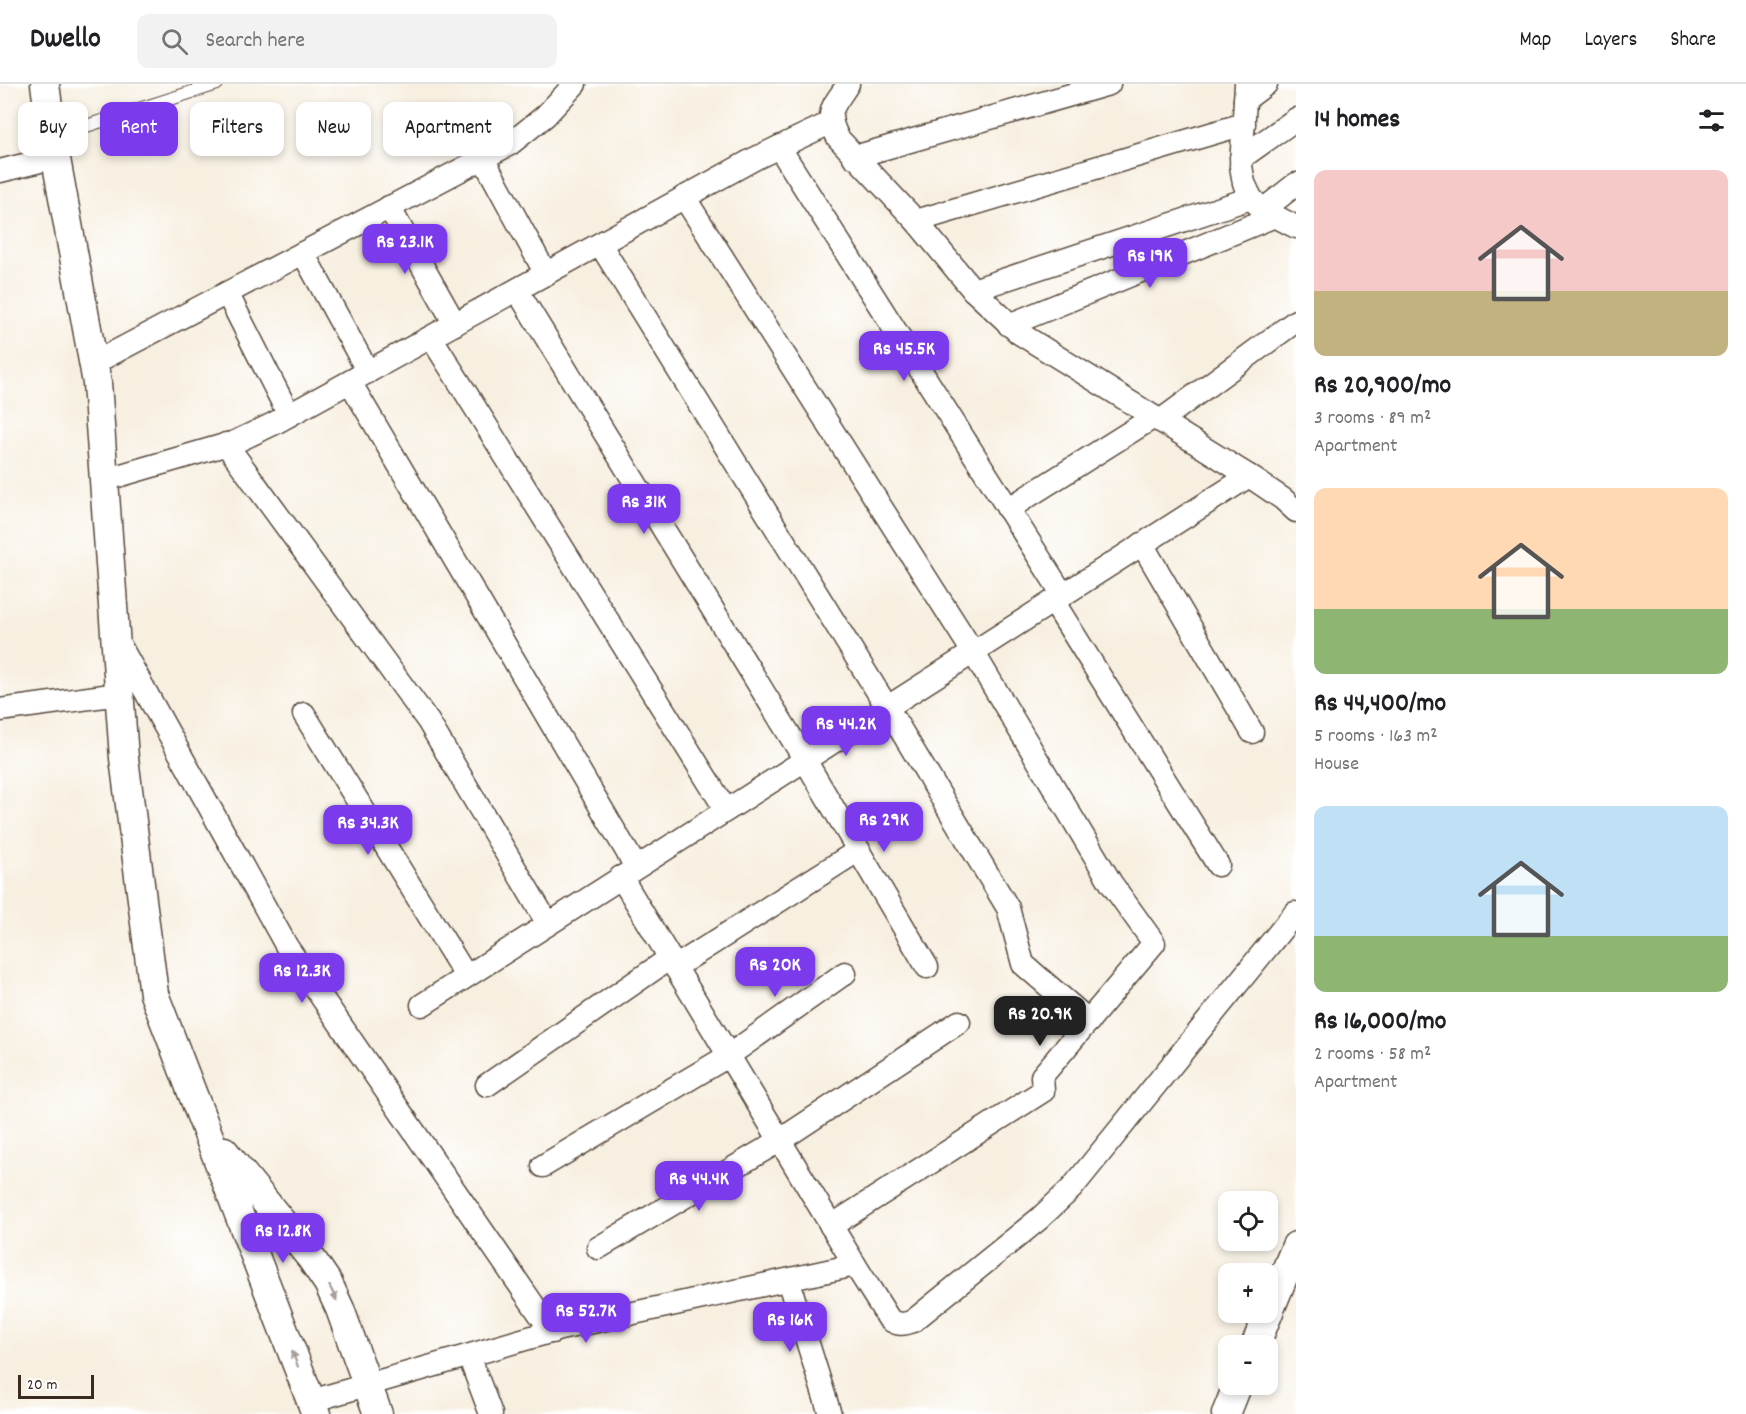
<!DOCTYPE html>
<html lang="en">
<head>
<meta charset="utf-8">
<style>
  body { margin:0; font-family:Dekko,sans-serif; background:#f2f2f2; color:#202124; height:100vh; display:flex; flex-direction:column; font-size:22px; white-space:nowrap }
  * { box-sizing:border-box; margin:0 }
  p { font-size:20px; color:#757577 }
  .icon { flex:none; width:33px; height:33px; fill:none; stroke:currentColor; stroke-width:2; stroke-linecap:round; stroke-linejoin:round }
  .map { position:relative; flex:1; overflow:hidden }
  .panel { display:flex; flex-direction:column; background:#fff; width:450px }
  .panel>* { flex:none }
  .top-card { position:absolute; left:18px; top:18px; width:570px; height:54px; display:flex; gap:12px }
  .tools { position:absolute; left:1218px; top:1107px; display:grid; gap:12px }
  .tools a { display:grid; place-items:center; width:60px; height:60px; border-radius:12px; background:#fff; box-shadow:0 3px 9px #0003; font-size:30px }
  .scale { position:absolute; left:18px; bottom:15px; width:76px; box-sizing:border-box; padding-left:6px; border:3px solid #3b2a1e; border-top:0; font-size:16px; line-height:21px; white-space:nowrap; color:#3b2a1e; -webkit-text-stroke:4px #fff; paint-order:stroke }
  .price { position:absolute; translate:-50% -51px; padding:0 14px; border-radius:12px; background:#7c3aed; color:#fff; font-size:20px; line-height:39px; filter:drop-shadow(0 2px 3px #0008) }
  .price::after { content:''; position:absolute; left:50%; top:36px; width:18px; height:14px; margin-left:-9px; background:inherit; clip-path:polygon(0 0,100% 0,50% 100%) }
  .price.selected { background:#222; color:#fff }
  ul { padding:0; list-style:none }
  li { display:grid; align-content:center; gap:12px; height:318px; padding:0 18px }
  li span { display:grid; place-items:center; height:186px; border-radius:12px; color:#555 }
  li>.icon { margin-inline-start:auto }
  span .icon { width:108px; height:108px; fill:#fffc; stroke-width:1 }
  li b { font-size:26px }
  h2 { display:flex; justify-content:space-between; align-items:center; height:72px; padding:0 18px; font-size:26px }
  .chip { padding:0 21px; border-radius:12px; background:#fff; box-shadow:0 3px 9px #0003; font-size:21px; line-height:54px }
  .chip.selected { background:#7c3aed; color:#fff }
  header { display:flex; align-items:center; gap:36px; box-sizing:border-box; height:84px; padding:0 30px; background:#fff; border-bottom:2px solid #e0e0e0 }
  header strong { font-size:28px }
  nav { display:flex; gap:33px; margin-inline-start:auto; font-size:21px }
  .search { width:420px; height:54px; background:#f2f2f2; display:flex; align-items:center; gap:15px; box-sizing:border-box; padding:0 21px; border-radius:12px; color:#757577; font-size:22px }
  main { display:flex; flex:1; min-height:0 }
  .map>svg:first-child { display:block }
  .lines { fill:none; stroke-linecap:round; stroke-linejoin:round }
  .service-casing { stroke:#57483b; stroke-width:14 }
  .minor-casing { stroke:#57483b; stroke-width:25 }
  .tertiary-casing { stroke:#57483b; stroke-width:31 }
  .service { stroke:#fff; stroke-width:12 }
  .minor { stroke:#fff; stroke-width:22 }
  .tertiary { stroke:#fff; stroke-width:28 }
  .oneway { fill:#a79f9a }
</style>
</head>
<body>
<header>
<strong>Dwello</strong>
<div class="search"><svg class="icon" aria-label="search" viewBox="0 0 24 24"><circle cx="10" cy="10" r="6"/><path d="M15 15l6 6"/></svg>Search here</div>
<nav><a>Map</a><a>Layers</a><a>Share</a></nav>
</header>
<main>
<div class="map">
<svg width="1296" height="1330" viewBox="0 0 1296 1330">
  <rect width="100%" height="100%" fill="#fff"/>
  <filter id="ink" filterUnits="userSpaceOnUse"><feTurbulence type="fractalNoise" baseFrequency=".0167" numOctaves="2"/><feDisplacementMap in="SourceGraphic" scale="12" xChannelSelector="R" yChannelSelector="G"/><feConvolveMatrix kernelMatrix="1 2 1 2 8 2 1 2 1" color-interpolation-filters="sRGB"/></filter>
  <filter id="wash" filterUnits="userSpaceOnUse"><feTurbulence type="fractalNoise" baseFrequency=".008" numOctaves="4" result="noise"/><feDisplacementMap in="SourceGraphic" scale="24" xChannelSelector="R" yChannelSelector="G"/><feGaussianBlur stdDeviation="1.35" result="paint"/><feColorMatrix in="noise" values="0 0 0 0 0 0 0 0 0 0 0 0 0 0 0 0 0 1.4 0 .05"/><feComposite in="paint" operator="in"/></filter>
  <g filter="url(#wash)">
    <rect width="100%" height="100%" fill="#f7efe0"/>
  </g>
  <g filter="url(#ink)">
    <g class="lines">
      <defs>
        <path id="service" d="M52,53l165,-53"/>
        <g id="minor">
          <path d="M848,0c-15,24 -24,26 -10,54l78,83 57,69 46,43 230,143 34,23 13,12"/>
          <path d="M1246,0l-5,82 3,17 7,15 12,12 33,17"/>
          <path d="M1245,16l21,-16"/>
          <path d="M779,63l284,448"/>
          <path d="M854,73l255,-73"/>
          <path d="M483,74l63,116"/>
          <path d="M1241,74l55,-39"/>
          <path d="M0,87l56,-14"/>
          <path d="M684,113l289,455 138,231 43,60 -112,133 1,15 -212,135"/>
          <path d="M389,123l66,117"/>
          <path d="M1263,126l33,-26"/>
          <path d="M916,137l328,-97"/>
          <path d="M600,160l287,463 121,201 15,56 66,57"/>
          <path d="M303,169l65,119"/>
          <path d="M517,206l288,470 122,207"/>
          <path d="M973,206l278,-92"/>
          <path d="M227,209l62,122"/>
          <path d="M1009,241l266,-109"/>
          <path d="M431,253l295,473"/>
          <path d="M94,279l416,-219 35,-28 30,-32"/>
          <path d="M350,298l286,485"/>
          <path d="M1160,337l136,-100"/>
          <path d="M226,360l202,277 120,203"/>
          <path d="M104,396l131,-38 38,-18 481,-265 76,-36"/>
          <path d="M1008,425l146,-92"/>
          <path d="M1142,460l110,188"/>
          <path d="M1053,517l165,264"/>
          <path d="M117,556l170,307 265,385"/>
          <path d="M0,626l119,-16"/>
          <path d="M304,630l162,262"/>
          <path d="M621,793l234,388 34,54c9,6 14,6 24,2l126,-102 33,-31 223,-275"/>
          <path d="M675,883l184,-117"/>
          <path d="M422,921l827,-529"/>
          <path d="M487,1001l183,-127"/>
          <path d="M543,1082l185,-110 117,-83"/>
          <path d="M598,1164l181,-107 180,-119"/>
          <path d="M788,1196l42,134"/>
          <path d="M469,1272l22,58"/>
          <path d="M311,1317l249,-72 295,-64"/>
        </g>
        <g id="tertiary">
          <path d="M45,0l7,53 45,246 27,375 30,236 162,420"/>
          <path d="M224,1067l87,107 17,25 12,26 38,105"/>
          <path d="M1255,1262l41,-100"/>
          <path d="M1226,1330l12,-30"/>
        </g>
      </defs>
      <use href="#service" class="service-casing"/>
      <use href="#minor" class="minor-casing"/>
      <use href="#tertiary" class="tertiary-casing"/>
      <use href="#service" class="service"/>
      <use href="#minor" class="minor"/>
      <use href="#tertiary" class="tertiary"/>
    </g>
    <defs><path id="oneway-solid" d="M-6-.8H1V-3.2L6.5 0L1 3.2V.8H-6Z" transform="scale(1.5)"/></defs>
    <g class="oneway">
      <use href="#oneway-solid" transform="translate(333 1209) rotate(64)"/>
      <use href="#oneway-solid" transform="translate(295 1275) rotate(-111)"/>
    </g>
  </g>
</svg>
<div class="tools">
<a><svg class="icon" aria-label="locate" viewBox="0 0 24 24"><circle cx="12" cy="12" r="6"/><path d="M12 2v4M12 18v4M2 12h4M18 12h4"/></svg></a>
<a>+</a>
<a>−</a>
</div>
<div class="scale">20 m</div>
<b class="price" style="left:405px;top:191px">Rs 23.1K</b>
<b class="price" style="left:1150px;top:205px">Rs 19K</b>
<b class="price" style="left:904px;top:298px">Rs 45.5K</b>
<b class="price" style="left:644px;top:451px">Rs 31K</b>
<b class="price" style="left:846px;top:673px">Rs 44.2K</b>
<b class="price" style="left:884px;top:769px">Rs 29K</b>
<b class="price" style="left:368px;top:772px">Rs 34.3K</b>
<b class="price" style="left:775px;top:914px">Rs 20K</b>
<b class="price" style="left:302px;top:920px">Rs 12.3K</b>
<b class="price selected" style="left:1040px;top:963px">Rs 20.9K</b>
<b class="price" style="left:699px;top:1128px">Rs 44.4K</b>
<b class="price" style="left:283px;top:1180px">Rs 12.8K</b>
<b class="price" style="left:586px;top:1260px">Rs 52.7K</b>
<b class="price" style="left:790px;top:1269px">Rs 16K</b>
<div class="top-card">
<a class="chip">Buy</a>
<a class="chip selected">Rent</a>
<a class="chip">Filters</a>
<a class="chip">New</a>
<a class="chip">Apartment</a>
</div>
</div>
<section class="panel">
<h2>14 homes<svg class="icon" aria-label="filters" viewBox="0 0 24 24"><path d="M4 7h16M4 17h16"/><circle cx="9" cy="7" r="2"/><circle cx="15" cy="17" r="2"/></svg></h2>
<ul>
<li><span style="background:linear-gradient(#f6c9c9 65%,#c2b280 0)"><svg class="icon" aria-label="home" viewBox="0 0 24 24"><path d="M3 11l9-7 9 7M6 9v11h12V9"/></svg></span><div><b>Rs 20,900/mo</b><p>3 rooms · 89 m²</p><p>Apartment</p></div></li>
<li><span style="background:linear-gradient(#ffd9b3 65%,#8fb573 0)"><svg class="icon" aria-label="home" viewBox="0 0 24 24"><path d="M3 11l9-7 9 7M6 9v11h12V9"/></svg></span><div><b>Rs 44,400/mo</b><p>5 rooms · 163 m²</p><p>House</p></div></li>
<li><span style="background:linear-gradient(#bfe0f5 70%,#8fb573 0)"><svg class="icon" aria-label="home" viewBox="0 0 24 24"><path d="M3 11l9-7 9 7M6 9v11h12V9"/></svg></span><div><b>Rs 16,000/mo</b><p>2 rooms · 58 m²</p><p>Apartment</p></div></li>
</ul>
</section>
</main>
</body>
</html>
